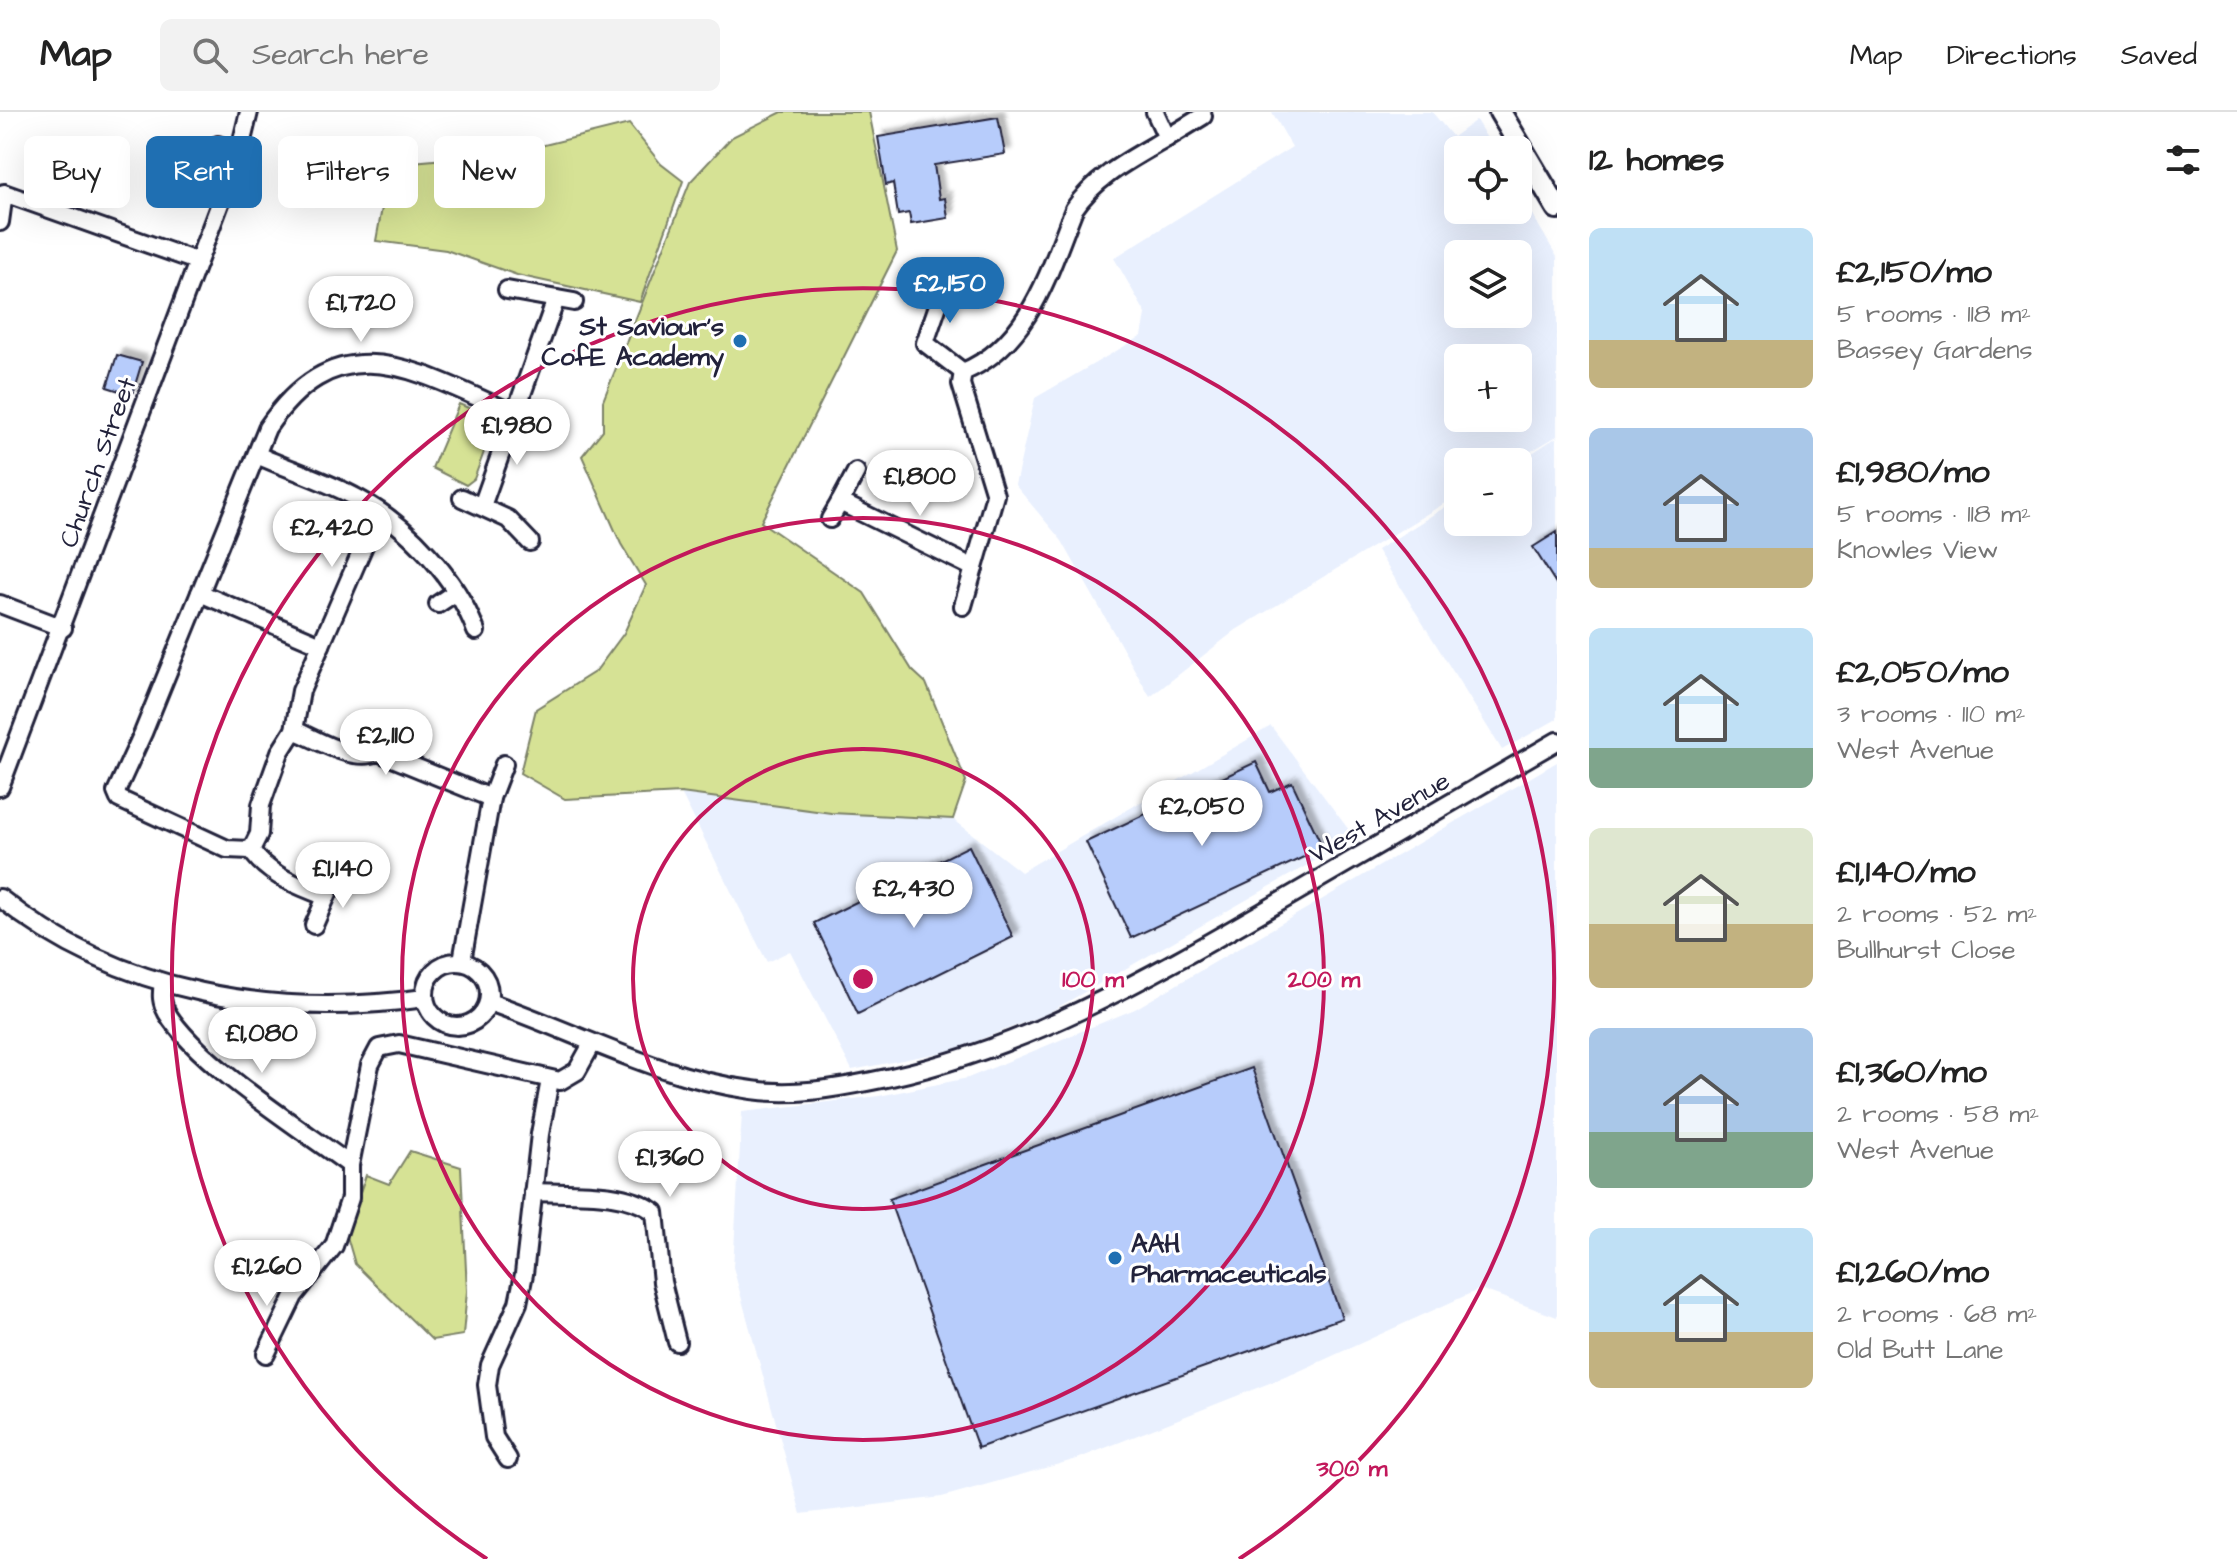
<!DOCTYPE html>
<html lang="en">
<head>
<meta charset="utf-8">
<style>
  body { margin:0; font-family:"Architects Daughter",sans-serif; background:#f2f2f2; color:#222; height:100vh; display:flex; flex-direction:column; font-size:30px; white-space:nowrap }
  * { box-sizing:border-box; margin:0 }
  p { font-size:26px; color:#767676 }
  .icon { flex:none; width:44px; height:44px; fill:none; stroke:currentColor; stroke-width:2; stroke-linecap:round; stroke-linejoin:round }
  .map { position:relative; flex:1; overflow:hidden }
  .drawer { display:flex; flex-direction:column; background:#fff; width:680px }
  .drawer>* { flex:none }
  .hud { position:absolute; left:24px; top:24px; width:760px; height:72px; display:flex; gap:16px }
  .fabs { position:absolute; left:1444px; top:24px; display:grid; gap:16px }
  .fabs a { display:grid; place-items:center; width:88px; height:88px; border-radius:12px; background:#fff; box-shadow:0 8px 32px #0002; font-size:40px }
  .price { position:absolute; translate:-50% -68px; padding:0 18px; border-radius:28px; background:#fff; color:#222; font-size:26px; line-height:52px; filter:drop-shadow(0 2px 4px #0008) }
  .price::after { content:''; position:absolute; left:50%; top:48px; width:24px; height:18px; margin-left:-12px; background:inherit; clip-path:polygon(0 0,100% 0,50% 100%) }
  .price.on { background:#1f6fb2; color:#fff }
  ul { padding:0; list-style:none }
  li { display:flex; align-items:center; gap:24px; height:200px; padding:0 32px }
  li span { display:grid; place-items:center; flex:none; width:224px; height:160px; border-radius:12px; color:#555 }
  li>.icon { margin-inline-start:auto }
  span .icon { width:96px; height:96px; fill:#fffc; stroke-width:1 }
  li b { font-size:34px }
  h2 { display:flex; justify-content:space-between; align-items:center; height:96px; padding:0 32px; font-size:34px }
  .chip { padding:0 28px; border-radius:12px; background:#fff; box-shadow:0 8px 32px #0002; font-size:28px; line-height:72px }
  .chip.on { background:#1f6fb2; color:#fff }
  header { display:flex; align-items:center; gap:48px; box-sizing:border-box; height:112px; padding:0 40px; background:#fff; border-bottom:2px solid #e0e0e0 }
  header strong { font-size:38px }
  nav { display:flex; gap:44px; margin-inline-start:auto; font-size:28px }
  .search { width:560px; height:72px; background:#f2f2f2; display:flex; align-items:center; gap:20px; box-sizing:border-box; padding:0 28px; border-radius:12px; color:#767676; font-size:30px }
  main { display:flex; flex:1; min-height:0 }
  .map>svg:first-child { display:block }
  .built { fill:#e9f0fe; fill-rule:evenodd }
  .green { fill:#d6e295; stroke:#7c8268; stroke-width:2 }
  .building { fill:#b7ccfb; stroke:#22223b; stroke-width:2; filter:url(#shadow) }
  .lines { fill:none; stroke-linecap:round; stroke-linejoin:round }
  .minor-casing { stroke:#22223b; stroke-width:22 }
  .major-casing { stroke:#22223b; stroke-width:26 }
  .minor { stroke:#fff; stroke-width:16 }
  .major { stroke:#fff; stroke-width:20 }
  .ring { fill:none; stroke:#c2185b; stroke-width:4 }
  .poi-dot { fill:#1f6fb2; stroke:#fff; stroke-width:3 }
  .labels { text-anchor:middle; stroke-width:6; stroke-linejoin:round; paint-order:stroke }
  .poi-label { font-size:26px; font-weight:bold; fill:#22223b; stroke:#fff; text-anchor:end }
  .street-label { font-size:26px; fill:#22223b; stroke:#fff }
  .centre { fill:#c2185b; stroke:#fff; stroke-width:4 }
  .ring-label { font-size:24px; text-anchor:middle; font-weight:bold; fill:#c2185b; stroke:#fff; stroke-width:6; stroke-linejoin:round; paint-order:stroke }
</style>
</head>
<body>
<header>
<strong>Map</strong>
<div class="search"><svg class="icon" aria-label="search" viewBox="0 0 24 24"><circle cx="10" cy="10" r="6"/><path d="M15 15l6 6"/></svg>Search here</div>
<nav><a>Map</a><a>Directions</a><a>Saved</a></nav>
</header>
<main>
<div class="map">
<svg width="1557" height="1447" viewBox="0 0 1557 1447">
  <defs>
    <filter id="shadow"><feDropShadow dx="6" dy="-6" stdDeviation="2" flood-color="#0004"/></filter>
  </defs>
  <rect width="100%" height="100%" fill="#fff"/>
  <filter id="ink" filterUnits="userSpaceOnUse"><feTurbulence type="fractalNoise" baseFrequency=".0125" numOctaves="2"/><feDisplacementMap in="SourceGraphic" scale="16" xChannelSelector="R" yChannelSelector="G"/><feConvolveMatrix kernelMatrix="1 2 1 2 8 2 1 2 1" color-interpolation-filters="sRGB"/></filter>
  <g filter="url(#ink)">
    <g class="built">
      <path d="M1272,0h160l21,25 23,-17 18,30h-36v60h60v-20l39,67v179l-44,26h-55v33l-222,135 -86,67 -88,-156 -47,-56 20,-87 107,-62 4,-22 -32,-56 178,-111zM1458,142h60v60h-60zM1518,246v60h-60v-60z"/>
      <path d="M1557,325v282l-55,31 -125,-200 81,-51v23h60v-60z"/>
      <path d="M1271,614l84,112 -309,176 -93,36 -101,20 -62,-119 -23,11 -86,-169 150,20 122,6 68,53z"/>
      <path d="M1557,650v555l-77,-28 -185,84 -218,86 -135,38 -141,17 -68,-247 9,-155 137,-16 89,-18 167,-69z"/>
    </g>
    <g class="green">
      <path d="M782,0h87l28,139 -136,271 103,71 48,77 14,13 40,98 -13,38 -122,-6 -150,-20 -116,6 -45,-26 16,-64 60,-38 28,-38 22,-48 -25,-41 -39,-88 21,-26v-29l87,-219 42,-45z"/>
      <path d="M629,12l32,40 22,17 -43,121 -123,-27 -71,-25 -70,-9 14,-77 122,-11z"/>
      <path d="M459,292l31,13 4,8 -20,54 -8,6 -34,-17z"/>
      <path d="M410,1039l51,16 6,124 -4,44 -31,5 -77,-76 -9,-31 20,-58 23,9z"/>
    </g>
    <g class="building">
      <path d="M998,5l7,37 -71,11 5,34 6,-1 3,20 -37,6 -2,-11 -11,2 -5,-32 -7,2 -8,-48z"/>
      <path d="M166,55l28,10 -7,19 -27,-10z"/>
      <path d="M117,243l25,7 -10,33 -25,-8z"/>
      <path d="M1557,420v53l-24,-38z"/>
      <path d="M1256,650l14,30 22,-10 31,66 -192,90 -45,-96z"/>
      <path d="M969,734l44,91 -155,77 -44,-91z"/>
      <path d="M1252,956l90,250 -364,130 -89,-249z"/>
    </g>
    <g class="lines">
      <defs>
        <g id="minor">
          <path d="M1167,26l36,-22"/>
          <path d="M218,33l21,8"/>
          <path d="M0,110l4,-29 192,68"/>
          <path d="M507,178l67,12"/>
          <path d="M963,260l-38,-29 19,-55 30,-10"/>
          <path d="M257,343c33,15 70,26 102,44 49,26 98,80 117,132"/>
          <path d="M856,360l-16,30 134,66"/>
          <path d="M462,386l46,21 22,23"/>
          <path d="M482,394l74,-207"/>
          <path d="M830,407l10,-17"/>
          <path d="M200,481l121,52 -20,46 -7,39 -14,22 -19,53 -2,29 -8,16"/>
          <path d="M0,492l63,24"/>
          <path d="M438,492l18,-12"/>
          <path d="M963,494l32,-111 -34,-111 2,-12c67,-28 86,-101 111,-163 22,-33 59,-51 93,-71l-12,-26"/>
          <path d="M321,533l45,-104 17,-26"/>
          <path d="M294,618c22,9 59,33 84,22l113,46"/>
          <path d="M0,675l239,-634 10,-41"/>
          <path d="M251,738l-24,-1 -108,-50 -3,-7 27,-59 124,-305c74,-109 152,-55 248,-14"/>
          <path d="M251,738c17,26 47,35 75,47"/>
          <path d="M0,786c120,96 275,121 425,100"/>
          <path d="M314,813l21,-48"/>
          <path d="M462,849l29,-163 13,-34"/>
          <circle cx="457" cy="882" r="32"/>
          <path d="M163,871c-2,12 -2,19 4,30 30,50 133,115 183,152"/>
          <path d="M489,890c87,30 170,76 263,88 40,6 81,-1 120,-9 153,-29 285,-108 418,-185 89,-51 178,-103 267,-155"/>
          <path d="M533,1080c39,2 90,-3 122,20l7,70 15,60"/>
          <path d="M266,1242l28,-58 40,-50 16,-48v-33l20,-100 9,-17 20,-4 161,37 17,-10 15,-27"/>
          <path d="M508,1347l-14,-22 -7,-52 3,-20 28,-62 6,-29 16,-140 10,-54"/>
        </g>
        <path id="major" d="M1500,0l57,96"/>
      </defs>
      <use href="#minor" class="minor-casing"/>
      <use href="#major" class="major-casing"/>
      <use href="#minor" class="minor"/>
      <use href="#major" class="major"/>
    </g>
  </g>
  <g class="ring">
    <circle cx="863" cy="867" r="230"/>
    <circle cx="863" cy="867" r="461"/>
    <path d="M487 1447A691 691 0 1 1 1239 1447"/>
  </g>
  <g class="poi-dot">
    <circle cx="740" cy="229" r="8"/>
    <circle cx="1115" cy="1146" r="8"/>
  </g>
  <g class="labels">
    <g class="poi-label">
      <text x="724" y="223">St Saviour's<tspan x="724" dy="30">CofE Academy</tspan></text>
      <text x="1131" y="1140" text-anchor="start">AAH<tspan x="1131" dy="30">Pharmaceuticals</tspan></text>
    </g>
    <g class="street-label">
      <text transform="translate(97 350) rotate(-70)" y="9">Church Street</text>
      <text transform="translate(1379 705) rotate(-30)" y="9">West Avenue</text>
    </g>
  </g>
  <circle cx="863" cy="867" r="12" class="centre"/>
  <g class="ring-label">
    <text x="1093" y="875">100 m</text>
    <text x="1324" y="875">200 m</text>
    <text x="1352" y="1364">300 m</text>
  </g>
</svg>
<div class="fabs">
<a><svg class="icon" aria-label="locate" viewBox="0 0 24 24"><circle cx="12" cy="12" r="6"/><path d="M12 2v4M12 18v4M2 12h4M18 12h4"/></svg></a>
<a><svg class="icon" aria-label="layers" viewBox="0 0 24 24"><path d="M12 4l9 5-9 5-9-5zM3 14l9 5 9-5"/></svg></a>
<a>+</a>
<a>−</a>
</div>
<b class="price on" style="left:950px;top:213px">£2,150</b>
<b class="price" style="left:361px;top:232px">£1,720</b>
<b class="price" style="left:517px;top:355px">£1,980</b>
<b class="price" style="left:920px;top:406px">£1,800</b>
<b class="price" style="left:332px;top:457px">£2,420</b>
<b class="price" style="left:386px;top:665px">£2,110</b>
<b class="price" style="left:1202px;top:736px">£2,050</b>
<b class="price" style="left:343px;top:798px">£1,140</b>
<b class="price" style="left:914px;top:818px">£2,430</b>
<b class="price" style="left:262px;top:963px">£1,080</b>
<b class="price" style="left:670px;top:1087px">£1,360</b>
<b class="price" style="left:267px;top:1196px">£1,260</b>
<div class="hud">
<a class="chip">Buy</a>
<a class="chip on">Rent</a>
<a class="chip">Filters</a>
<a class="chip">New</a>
</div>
</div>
<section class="drawer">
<h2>12 homes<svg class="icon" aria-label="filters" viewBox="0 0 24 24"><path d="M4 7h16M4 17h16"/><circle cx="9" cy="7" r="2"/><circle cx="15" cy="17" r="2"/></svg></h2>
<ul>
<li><span style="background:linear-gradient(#bfe0f5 70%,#c2b280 0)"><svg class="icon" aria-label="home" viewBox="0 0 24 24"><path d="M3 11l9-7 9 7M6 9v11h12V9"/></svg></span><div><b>£2,150/mo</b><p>5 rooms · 118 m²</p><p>Bassey Gardens</p></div></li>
<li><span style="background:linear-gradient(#a9c7e8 75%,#c2b280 0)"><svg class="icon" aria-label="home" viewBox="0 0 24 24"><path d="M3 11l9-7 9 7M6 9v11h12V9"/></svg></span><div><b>£1,980/mo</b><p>5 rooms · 118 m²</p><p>Knowles View</p></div></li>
<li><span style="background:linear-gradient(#bfe0f5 75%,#7fa58c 0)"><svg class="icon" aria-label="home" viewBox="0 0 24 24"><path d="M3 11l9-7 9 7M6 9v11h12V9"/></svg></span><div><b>£2,050/mo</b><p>3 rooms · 110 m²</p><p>West Avenue</p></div></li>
<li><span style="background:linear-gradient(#dfe7d0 60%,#c2b280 0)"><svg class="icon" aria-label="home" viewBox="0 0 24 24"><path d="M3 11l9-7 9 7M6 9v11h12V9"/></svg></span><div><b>£1,140/mo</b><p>2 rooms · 52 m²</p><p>Bullhurst Close</p></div></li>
<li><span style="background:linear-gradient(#a9c7e8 65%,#7fa58c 0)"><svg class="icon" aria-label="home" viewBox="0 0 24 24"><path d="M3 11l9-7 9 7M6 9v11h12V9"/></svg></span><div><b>£1,360/mo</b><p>2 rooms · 58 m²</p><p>West Avenue</p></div></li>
<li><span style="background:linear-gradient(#bfe0f5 65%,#c2b280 0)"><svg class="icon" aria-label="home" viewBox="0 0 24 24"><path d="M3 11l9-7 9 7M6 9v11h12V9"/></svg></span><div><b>£1,260/mo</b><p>2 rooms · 68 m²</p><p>Old Butt Lane</p></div></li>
</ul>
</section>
</main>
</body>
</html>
